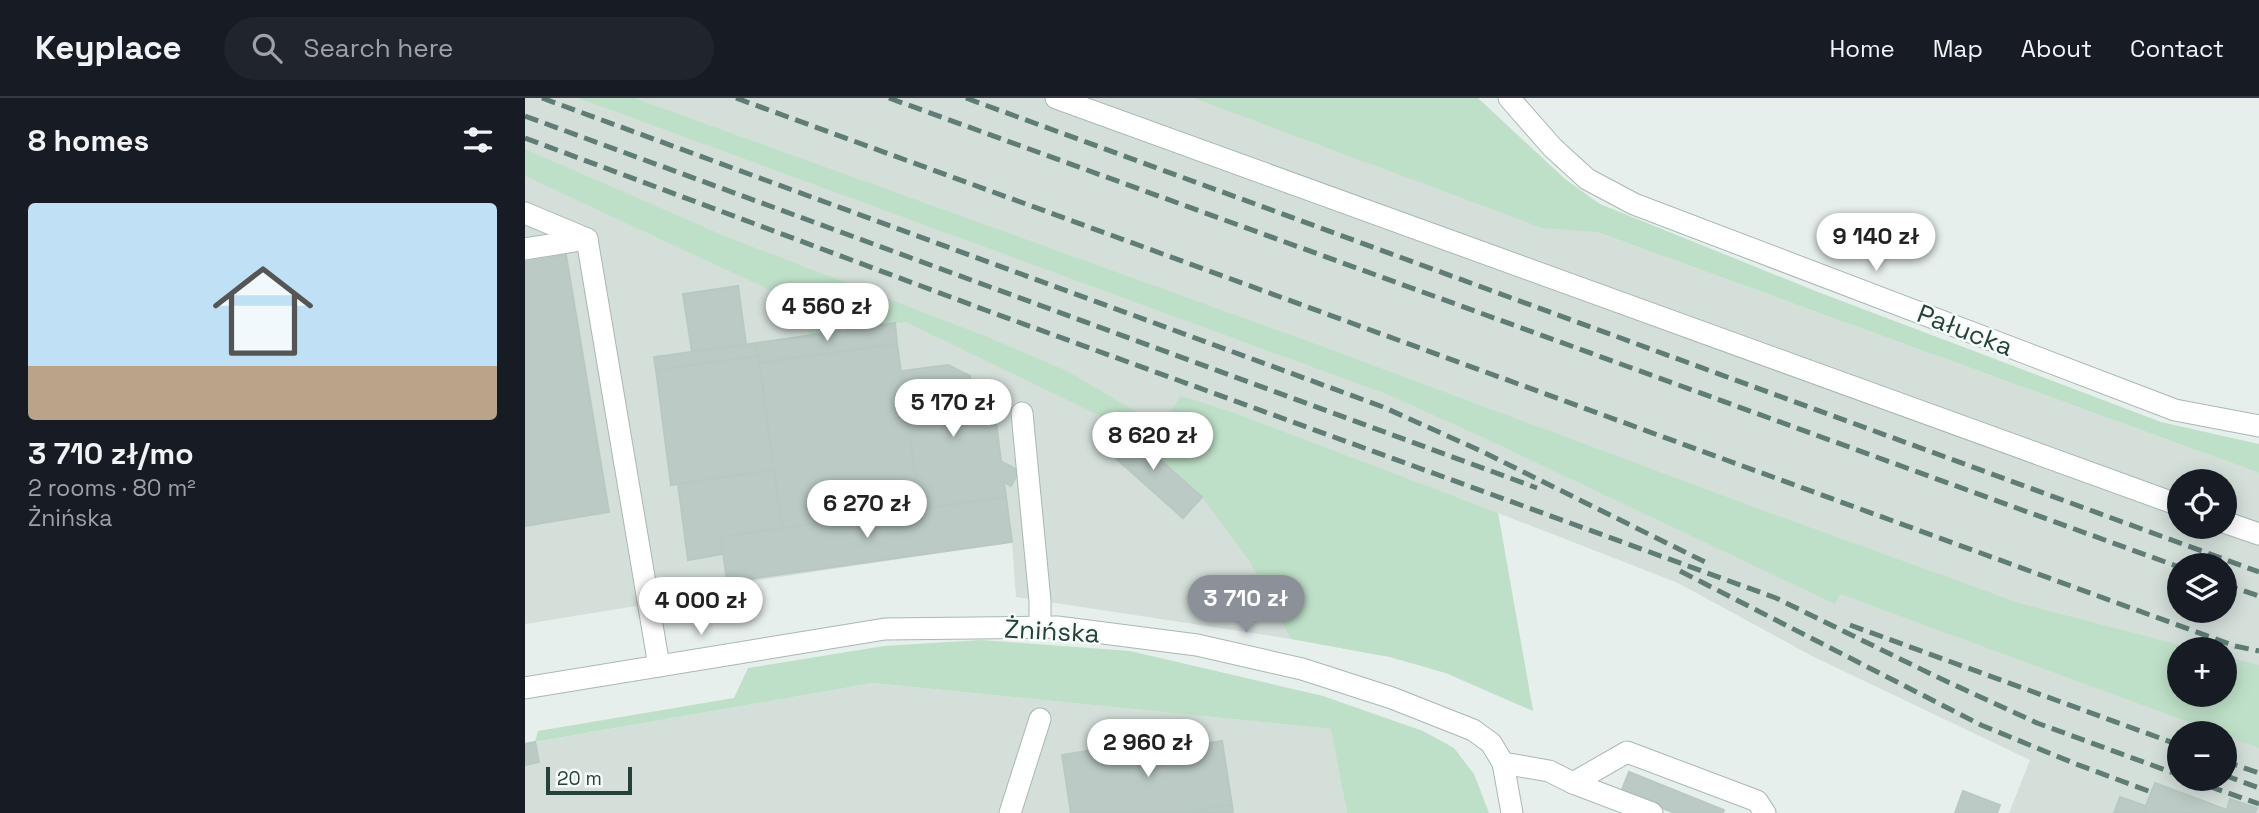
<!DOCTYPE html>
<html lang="en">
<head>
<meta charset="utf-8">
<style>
  body { margin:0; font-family:"Space Grotesk",sans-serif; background:#20242c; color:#f1f3f6; height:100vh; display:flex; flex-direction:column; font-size:26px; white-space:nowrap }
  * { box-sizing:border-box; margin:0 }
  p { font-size:23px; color:#9ea1a6 }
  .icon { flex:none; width:38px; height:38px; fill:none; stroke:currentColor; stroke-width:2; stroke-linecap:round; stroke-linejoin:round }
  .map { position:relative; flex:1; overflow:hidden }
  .sheet { display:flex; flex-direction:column; background:#171b24; width:525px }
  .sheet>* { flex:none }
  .controls { position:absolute; left:1642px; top:371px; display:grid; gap:14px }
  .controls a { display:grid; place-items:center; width:70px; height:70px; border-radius:50%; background:#171b24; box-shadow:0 4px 18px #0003; font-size:35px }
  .scale { position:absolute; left:21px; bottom:18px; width:86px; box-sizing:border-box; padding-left:7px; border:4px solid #24423a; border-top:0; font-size:19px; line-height:24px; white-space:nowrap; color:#24423a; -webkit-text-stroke:5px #f7fbf9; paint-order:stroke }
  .price { position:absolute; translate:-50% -60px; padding:0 16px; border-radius:24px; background:#fff; color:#222; font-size:23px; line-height:46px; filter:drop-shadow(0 2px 4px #0008) }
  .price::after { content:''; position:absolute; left:50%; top:42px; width:21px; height:16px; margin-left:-10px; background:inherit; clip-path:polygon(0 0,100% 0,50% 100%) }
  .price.active { background:#8c9099; color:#fff }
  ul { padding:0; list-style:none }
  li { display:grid; align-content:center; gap:14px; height:371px; padding:0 28px }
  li+li { border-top:2px solid #363941 }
  li span { display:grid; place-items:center; height:217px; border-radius:7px; color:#555 }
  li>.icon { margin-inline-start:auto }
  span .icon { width:126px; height:126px; fill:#fffc; stroke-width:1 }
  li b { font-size:30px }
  h2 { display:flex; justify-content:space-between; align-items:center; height:84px; padding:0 28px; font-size:30px }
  header { display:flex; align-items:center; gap:42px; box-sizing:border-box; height:98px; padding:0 35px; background:#171b24; border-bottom:2px solid #363941 }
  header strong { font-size:33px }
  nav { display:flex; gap:38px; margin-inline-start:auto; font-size:24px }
  .search { width:490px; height:63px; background:#20242c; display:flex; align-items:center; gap:18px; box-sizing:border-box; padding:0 24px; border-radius:38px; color:#9ea1a6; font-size:26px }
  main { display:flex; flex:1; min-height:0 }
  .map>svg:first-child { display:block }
  .built { fill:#d4dfda; fill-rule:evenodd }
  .green { fill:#bfe0c8 }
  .building { fill:#bbcac4; stroke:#b8c9c2; stroke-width:2 }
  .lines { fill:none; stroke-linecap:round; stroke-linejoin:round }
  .minor-casing { stroke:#a8b8b2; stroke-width:23 }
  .minor { stroke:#fff; stroke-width:21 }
  .rail { stroke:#5f7d75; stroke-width:5; stroke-dasharray:14 7; stroke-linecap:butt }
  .labels { text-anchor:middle; stroke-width:5; stroke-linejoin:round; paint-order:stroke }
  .street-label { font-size:26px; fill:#24423a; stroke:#f7fbf9 }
</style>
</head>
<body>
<header>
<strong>Keyplace</strong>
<div class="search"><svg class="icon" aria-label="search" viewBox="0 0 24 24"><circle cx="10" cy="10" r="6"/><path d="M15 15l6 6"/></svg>Search here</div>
<nav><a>Home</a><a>Map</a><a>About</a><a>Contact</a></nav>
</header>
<main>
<section class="sheet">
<h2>8 homes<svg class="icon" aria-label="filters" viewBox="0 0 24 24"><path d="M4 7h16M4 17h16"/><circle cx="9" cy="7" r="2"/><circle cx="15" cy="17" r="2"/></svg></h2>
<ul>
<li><span style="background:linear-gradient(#bfe0f5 75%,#b9a48a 0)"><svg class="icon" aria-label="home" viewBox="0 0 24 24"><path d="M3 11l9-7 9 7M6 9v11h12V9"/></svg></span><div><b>3 710 zł/mo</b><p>2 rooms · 80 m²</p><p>Żnińska</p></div></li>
</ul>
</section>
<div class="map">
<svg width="1734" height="715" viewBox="0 0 1734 715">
  <rect width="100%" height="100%" fill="#e6efeb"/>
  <g class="built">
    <path d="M0,0h905l167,134 662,241v340h-250l21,-53 -218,-104 -134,-73 -180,-70 35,198 -87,-38 -56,-16 -99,-18 -275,-42 -4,-55 -284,43 -49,8v6l-154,25zM1654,383h45v46h-45zM1654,467h45v46h-45zM1654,551h45v46h-45zM1654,635h45v46h-45z"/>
    <path d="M348,585l459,46 15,84h-822v-69z"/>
  </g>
  <g class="green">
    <path d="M53,0h56l679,245 430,160 276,100 176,46h-16v46h45v-38l35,8v83l-419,-154 -5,10 -342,-162 -104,-47z"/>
    <path d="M669,0h284l87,81 35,25 218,88 343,130 98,22v29l-662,-241 -55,-4z"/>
    <path d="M0,51l202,88 258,99 82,35 94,55 20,-30 51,16 266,101 35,198 -87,-38 -56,-16 -99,-18 -41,-77 -48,-65 -81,-71 -215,-104 -97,13 -7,-30 -277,-129z"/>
    <path d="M456,542l149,11 193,45 100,35 31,17 20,26 15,39h-142l-16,-84 -458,-46 -338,59 3,-11 196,-33 14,-30 136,-22z"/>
  </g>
  <g class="building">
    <path d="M41,157l43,257 -84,14v-264z"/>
    <path d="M213,188l8,58 -54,8 -9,-58z"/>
    <path d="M370,225l2,21 -138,19 -3,-20z"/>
    <path d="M231,245l2,13 -102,14 -2,-13z"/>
    <path d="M372,246l23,165 -138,19 -23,-165z"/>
    <path d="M233,258l16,114 -103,15 -15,-115z"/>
    <path d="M423,267l22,11 2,16 20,-2 9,71 18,10 -8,15 -7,-4 2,15 -86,12 -19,-138z"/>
    <path d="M597,328l80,71 -19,21 -80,-71z"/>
    <path d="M249,372l8,58 -61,9 2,17 -35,6 -10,-76z"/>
    <path d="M481,399l6,45 -285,40 -6,-45z"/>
    <path d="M641,640l2,11 54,-8 10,64 -52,8h-109l-9,-58z"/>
    <path d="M10,644l4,20 -14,3v-21z"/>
    <path d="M1104,674l95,38 -1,3h-48l-54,-21z"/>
    <path d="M1630,685l72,27 3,-11 27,9 -2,5h-112z"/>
    <path d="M1438,693l37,14 -3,8h-42z"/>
    <path d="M1595,699l26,9 -3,7h-29z"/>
    <path d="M707,707l1,8h-53z"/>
  </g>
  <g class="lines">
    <defs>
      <g id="minor">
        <path d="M531,0l1123,407"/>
        <path d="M984,0l44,50 34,31 47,25 541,206 84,16"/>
        <path d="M0,115l62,26"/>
        <path d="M62,141l72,427"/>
        <path d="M0,151l62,-10"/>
        <path d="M497,315l18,188v26"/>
        <path d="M1699,424l35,12"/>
        <path d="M0,590l360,-59 172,-2 140,18 105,24 90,29 81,32 18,13 12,20 9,50"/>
        <path d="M978,665l46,8 24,12 79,30"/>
        <path d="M1048,685l54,-31 130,49 8,12"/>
        <path d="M485,715l30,-94"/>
      </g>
    </defs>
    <use href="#minor" class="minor-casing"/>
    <use href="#minor" class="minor"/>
    <g class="rail">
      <path d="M17,0l841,309 98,44 228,113"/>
      <path d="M211,0l1499,548 24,5"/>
      <path d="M364,0l1290,469"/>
      <path d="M441,0l1293,474"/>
      <path d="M0,18l1012,372"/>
      <path d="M0,40l463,173 788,287 159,78 102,47 142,52"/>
      <path d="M1155,473l301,154 95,39 75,28"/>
      <path d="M1699,486l35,12"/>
      <path d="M1325,527l329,120"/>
      <path d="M1699,663l35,12"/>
      <path d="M1699,677l35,13"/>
      <path d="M1664,681l70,25"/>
    </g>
  </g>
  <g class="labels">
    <g class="street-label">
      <text transform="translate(1440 232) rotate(21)" y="9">Pałucka</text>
      <text transform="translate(527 533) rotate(3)" y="9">Żnińska</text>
    </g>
  </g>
</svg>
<div class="controls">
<a><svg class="icon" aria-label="locate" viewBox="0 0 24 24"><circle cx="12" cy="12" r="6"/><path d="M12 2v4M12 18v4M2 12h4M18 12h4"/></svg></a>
<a><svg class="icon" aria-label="layers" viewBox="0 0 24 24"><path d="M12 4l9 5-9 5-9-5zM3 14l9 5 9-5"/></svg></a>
<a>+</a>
<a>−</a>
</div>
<div class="scale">20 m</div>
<b class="price" style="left:1351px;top:175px">9 140 zł</b>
<b class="price" style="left:302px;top:245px">4 560 zł</b>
<b class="price" style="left:428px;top:341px">5 170 zł</b>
<b class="price" style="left:628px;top:374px">8 620 zł</b>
<b class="price" style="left:342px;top:442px">6 270 zł</b>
<b class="price active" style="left:721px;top:537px">3 710 zł</b>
<b class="price" style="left:176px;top:539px">4 000 zł</b>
<b class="price" style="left:623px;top:681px">2 960 zł</b>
</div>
</main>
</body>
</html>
